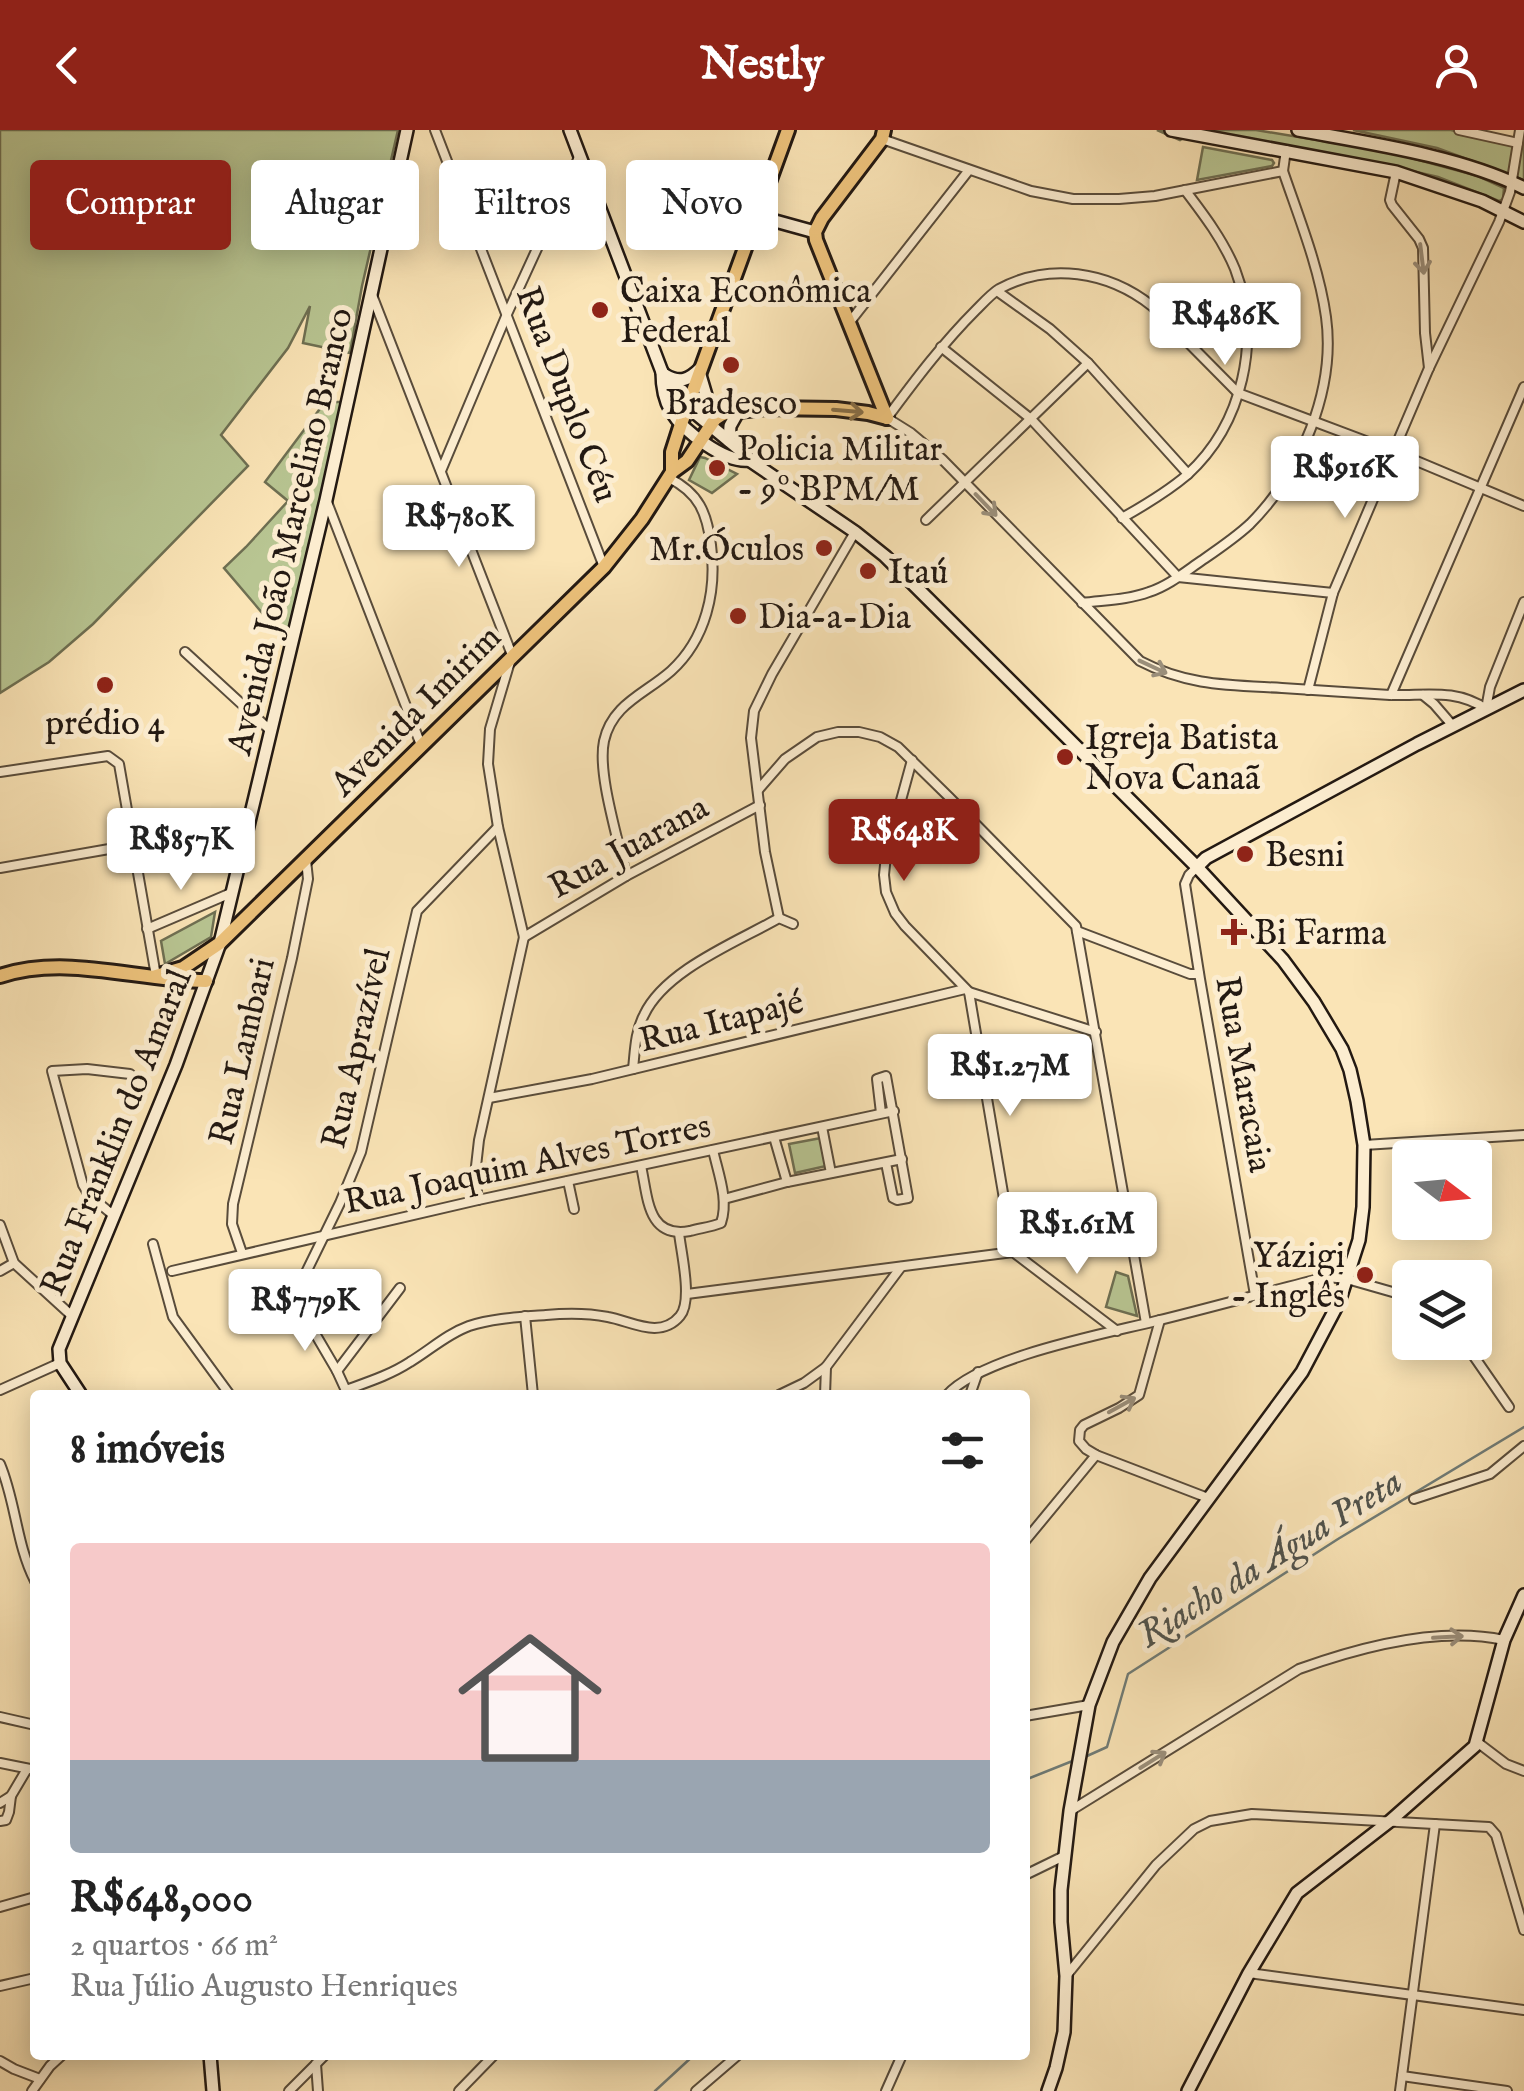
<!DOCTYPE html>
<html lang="pt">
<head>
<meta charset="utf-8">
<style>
  body { margin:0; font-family:"IM FELL English",serif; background:#f6f6f6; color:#222; height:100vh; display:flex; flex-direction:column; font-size:38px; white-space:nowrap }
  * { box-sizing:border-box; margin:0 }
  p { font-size:32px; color:#767676 }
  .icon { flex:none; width:55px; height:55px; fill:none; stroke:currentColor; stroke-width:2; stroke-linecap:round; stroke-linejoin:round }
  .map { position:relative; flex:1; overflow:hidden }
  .sheet { position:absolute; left:30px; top:1260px; width:1000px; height:670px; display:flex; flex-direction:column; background:#fff; border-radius:10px; box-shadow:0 5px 25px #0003 }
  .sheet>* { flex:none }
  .top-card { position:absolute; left:30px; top:30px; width:1000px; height:90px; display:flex; gap:20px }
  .needle { width:65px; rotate:106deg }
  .tools { position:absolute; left:1392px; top:1010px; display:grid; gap:20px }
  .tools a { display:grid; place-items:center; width:100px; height:100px; border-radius:10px; background:#fff; box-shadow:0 5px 25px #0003; font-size:50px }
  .price { position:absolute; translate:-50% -85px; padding:0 22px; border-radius:10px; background:#fff; color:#222; font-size:32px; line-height:65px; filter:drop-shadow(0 2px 5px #0008) }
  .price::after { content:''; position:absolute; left:50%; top:60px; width:30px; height:22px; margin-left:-15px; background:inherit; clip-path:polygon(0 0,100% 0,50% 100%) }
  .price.active { background:#8f2418; color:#fff }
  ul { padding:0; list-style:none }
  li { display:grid; align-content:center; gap:20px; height:530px; padding:0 40px }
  li span { display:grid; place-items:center; height:310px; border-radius:10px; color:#555 }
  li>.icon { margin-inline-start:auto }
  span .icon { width:180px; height:180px; fill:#fffc; stroke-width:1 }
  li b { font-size:42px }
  h2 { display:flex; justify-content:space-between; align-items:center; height:120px; padding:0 40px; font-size:42px }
  .tag { padding:0 35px; border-radius:10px; background:#fff; box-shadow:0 5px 25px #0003; font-size:35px; line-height:90px }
  .tag.active { background:#8f2418; color:#fff }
  header { display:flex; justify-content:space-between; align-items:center; height:130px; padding:0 40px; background:#8f2418; color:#fff; font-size:45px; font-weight:800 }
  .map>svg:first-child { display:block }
  .green { fill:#b8c592; stroke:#6e6f52; stroke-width:2.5 }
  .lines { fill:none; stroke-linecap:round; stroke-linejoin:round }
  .stream { stroke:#6f7b76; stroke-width:2.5 }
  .street-casing { stroke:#594c3b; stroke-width:12 }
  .secondary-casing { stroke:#231912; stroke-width:16 }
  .primary-casing { stroke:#231912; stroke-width:18 }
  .street { stroke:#fcedd0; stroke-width:8 }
  .secondary { stroke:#fcedd0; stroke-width:11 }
  .primary { stroke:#edc27b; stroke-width:12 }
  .oneway { stroke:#9a8e7a }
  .oneway2 { stroke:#886e46 }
  .poi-dot { fill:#8f2418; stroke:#fcedd0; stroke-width:4 }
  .labels { text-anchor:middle; stroke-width:10; stroke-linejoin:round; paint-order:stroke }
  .poi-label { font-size:35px; fill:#231912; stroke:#fcedd0; text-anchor:start }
  .street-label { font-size:35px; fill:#231912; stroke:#fcedd0 }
  .water-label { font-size:38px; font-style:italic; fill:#4f524c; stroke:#fcedd0 }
</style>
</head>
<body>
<header><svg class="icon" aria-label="back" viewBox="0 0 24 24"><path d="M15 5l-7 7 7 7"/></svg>Nestly<svg class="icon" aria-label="person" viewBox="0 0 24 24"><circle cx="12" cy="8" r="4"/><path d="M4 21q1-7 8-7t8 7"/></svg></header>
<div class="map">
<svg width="1524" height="1961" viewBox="0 0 1524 1961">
  <rect width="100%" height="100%" fill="#fae4b6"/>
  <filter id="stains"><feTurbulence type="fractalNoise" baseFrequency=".002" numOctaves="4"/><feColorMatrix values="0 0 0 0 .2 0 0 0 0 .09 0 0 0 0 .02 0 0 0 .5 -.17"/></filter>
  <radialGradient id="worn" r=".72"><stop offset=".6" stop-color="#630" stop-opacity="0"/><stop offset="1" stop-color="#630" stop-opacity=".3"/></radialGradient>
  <g class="green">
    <path d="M0,0h398l-36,156 -12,67 -47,-10 7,-37 -22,42 -67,87 27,31 -155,158 -44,38 -49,31z"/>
    <path d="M1157,0h99l133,22 89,24 26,12 -1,11 -4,2 -61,-24 -52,-12 -199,-29 -7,4z"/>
    <path d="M1353,0h98l68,17 5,-3v36l-87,-32z"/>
    <path d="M1203,17l69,13 2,3 -2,3 -75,14z"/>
    <path d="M325,272h18l-57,239 -62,-73 22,-21 42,-46 -23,-19z"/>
    <path d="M700,327l5,1 32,16 -25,19 -23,-13z"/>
    <path d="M215,782l-4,25 -46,27 -4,-23z"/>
    <path d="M821,1008l5,28 -31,7 -6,-29z"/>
    <path d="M1116,1142l12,4 9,40 -31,-9z"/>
  </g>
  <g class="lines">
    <g class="stream">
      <path d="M1087,1626l20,-9 21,-73 210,-135 186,-112"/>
      <path d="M1025,1650l50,-20"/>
      <path d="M655,1961l39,-36"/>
    </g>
    <defs>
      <g id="street">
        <path d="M435,0l169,437"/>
        <path d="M1459,0l59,13"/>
        <path d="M882,9l149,52 42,8h46l36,-3 128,-25 3,-21"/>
        <path d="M1396,42l-6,28 2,5 27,34 4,9 2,85 4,35"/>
        <path d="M997,161l53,38 38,34 100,111"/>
        <path d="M372,165l140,360 -22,74 -2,35 10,63 26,110 -45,203 -4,35 3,25"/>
        <path d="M849,193l120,-153"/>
        <path d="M941,217l90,72 147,158 155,16"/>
        <path d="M441,341l66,-157 73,-159"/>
        <path d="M327,372l94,243"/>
        <path d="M1524,376l-129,-54 -157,-59 -86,-87c-44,-35 -103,-44 -153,-17 -8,5 -16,14 -23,21 -33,33 -61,70 -89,108l24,15 31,26 198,202c48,25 89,24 142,27 36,2 72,5 108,7 35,1 65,-7 96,14l4,-22 34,-85"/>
        <path d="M1122,388c23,-13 45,-26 65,-43 56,-51 75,-136 48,-206 -12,-29 -31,-54 -50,-79"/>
        <path d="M926,390l162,-157"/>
        <path d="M1082,473c22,-3 46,-3 67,-11 19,-6 36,-20 52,-31 16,-11 34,-23 49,-37 51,-51 86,-135 76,-207 -7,-50 -27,-99 -43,-146"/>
        <path d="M185,522l86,79"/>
        <path d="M1308,560l25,-97 96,-225 70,-146 11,-30 10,-62"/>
        <path d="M1391,565l133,-308"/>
        <path d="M1423,565l11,9 19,22"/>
        <path d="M912,630l-26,95 -2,20 2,17 9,21 10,13 64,66 44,260"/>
        <path d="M0,642l108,-16 11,8 37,212"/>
        <path d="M758,660l27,-31 32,-22 21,-5h21l21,5 18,10 51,50 127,129 70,397"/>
        <path d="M1197,737l-8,8 -4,9 15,95 55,316"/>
        <path d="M0,738l132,-23"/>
        <path d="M626,746c-7,-35 -29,-102 -22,-135 8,-37 41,-47 67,-70 35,-32 46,-80 40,-126 -4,-32 -12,-52 -42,-67"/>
        <path d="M779,788l-14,-66 -14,-114 3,-27 18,-37 83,-142"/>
        <path d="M147,799l84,-36"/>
        <path d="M1077,801l113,43h9"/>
        <path d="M524,807l102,-61 134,-71"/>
        <path d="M969,862l127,40"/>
        <path d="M633,939c2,-18 2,-37 11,-54 21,-45 93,-73 135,-97l14,6"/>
        <path d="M489,968l103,-19 373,-90"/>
        <path d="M881,983l-4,-34 9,-3 22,122 -11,2 -4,-2 -7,-35"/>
        <path d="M822,997l9,46"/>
        <path d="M774,1007l13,45"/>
        <path d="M1364,1015l160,-10"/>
        <path d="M641,1036c7,31 6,73 49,65 11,-3 21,-4 31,-8 8,-23 -3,-50 -8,-73"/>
        <path d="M568,1051l6,28"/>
        <path d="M724,1069l63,-17 115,-23"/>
        <path d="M113,1085l-24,-20 -6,-10 -31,-114 35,-2 43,5"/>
        <path d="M0,1095l14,38 57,52"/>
        <path d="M153,1114l20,73 57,78"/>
        <path d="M242,1123l-10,-29 1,-20 59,-246 16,-79 -2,-19"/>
        <path d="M0,1141l14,-8"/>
        <path d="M172,1141l306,-71 416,-89"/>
        <path d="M687,1164l326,-42 104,79"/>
        <path d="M525,1186l8,79"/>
        <path d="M1160,1190l-21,75 -20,13 -35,17 -4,5 -1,11 7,8 10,6 112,43"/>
        <path d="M1464,1212l45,65"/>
        <path d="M337,1241l63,-83"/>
        <path d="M0,1260l60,-27"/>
        <path d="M346,1260c22,-8 44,-15 64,-28 20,-12 37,-28 59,-36 24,-8 52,-9 77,-11 20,-2 42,-2 62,2 23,4 52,23 72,-1 13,-15 1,-64 -1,-83"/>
        <path d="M348,1265l-11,-24 -41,-70 -1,-6 45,-92 21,-51 56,-241 81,-84"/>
        <path d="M779,1265l25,-12 22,-16 75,-100"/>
        <path d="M825,1265l1,-28"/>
        <path d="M947,1265c34,-38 157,-61 209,-74 57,-14 114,-30 171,-44l20,2 63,18"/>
        <path d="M970,1265l8,-23"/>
        <path d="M0,1334c16,38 16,80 35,117"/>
        <path d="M1414,1369l76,-25 34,-28"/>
        <path d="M1025,1411l71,-86"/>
        <path d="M1025,1586l64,-11"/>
        <path d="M0,1587l35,8"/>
        <path d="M1477,1612l29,22 18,7"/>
        <path d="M0,1633l35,7"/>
        <path d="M0,1673l11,-7 16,-27"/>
        <path d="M1070,1681l229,-142c61,-22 140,-43 205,-29"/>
        <path d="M0,1691l6,-1 3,-8 2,-16"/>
        <path d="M1025,1745l39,-19"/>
        <path d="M0,1777l35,-10"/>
        <path d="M1249,1843l275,37"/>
        <path d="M1066,1846l90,-111 38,-36 16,-8 42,-7 237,13 7,8 28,95"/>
        <path d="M0,1856l35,-8"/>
        <path d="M0,1931l14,8 26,10"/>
        <path d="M316,1934l2,27"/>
        <path d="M1402,1946l105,15"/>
        <path d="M32,1961l18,-25 12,-11"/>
        <path d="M289,1961l36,-36"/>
        <path d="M459,1961l35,-36"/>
        <path d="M696,1961l42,-36"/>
        <path d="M886,1961l16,-36"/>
        <path d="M1400,1961l35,-267"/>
      </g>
      <g id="secondary">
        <path d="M570,0l92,242 26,35 58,48 3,5 106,72 30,24 312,311 86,93 31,42 28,47 8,21 7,31 7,44 -1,62 -4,33 -20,62 -37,70 -152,206 -37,64 -24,63 -19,106 -9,79v32l5,54 -2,56 -8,36 -8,23"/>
        <path d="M1171,0l225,42 86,29 42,21"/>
        <path d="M1298,0c70,13 162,26 226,58"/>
        <path d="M757,86l58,16"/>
        <path d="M662,242c0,14 2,27 9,39 12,20 54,52 78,49"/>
        <path d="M665,245c15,9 24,5 36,-7"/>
        <path d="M700,245l8,27 12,7 19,1 -9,16 -1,15"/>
        <path d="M1197,737l9,-9 211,-114 107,-54"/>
        <path d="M81,1265l-21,-32 -1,-14 117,-284 44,-122 106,-443 81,-370"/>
        <path d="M210,1925l3,36"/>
        <path d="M1188,1961l61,-118 48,-80 93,-72 85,-75 29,-106 20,-45"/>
      </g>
      <g id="primary">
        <path d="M884,0l-2,9 -60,79 -7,14 1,8 71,178"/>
        <path d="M672,342v-20l9,-28 107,-294"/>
        <path d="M0,846c68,-22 137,5 206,5"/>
        <path d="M156,846l27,-8 37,-25 384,-376 38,-48 30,-47 15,-11 28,-42 6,-4 8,-3 37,-4 70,1 32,4 19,5"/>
      </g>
    </defs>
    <use href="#street" class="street-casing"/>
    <use href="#secondary" class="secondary-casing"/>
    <use href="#primary" class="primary-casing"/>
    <use href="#street" class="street"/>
    <use href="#secondary" class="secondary"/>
    <use href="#primary" class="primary"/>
  </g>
  <defs><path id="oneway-shaft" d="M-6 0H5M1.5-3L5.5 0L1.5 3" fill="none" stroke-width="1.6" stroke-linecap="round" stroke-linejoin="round" transform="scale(2.5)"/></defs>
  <g class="oneway">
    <use href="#oneway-shaft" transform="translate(1422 129) rotate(83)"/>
    <use href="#oneway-shaft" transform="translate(986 375) rotate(46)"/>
    <use href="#oneway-shaft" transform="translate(1153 537) rotate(25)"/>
    <use href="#oneway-shaft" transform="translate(1122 1275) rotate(-29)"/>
    <use href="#oneway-shaft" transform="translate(1448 1507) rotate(-3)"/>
    <use href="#oneway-shaft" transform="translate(1153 1630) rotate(-32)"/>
  </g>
  <use class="oneway2" href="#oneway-shaft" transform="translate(848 281) rotate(5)"/>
  <g class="poi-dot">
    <circle cx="600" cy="180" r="10"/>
    <circle cx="731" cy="235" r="10"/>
    <circle cx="717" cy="338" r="10"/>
    <circle cx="824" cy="418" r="10"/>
    <circle cx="868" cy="441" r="10"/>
    <circle cx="738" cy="486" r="10"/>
    <circle cx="105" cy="555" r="10"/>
    <circle cx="1065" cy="627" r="10"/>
    <circle cx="1245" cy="724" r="10"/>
    <path d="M1229 787h10v10h10v10h-10v10h-10v-10h-10v-10h10z"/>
    <circle cx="1365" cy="1145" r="10"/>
  </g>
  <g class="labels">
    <g class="poi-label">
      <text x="620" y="172">Caixa Econômica<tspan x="620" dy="40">Federal</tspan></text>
      <text x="731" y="284" text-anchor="middle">Bradesco</text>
      <text x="737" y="330">Policia Militar<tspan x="737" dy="40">- 9º BPM/M</tspan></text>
      <text x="804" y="430" text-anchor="end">Mr.Óculos</text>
      <text x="888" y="453">Itaú</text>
      <text x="758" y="498">Dia-a-Dia</text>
      <text x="105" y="604" text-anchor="middle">prédio 4</text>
      <text x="1085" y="619">Igreja Batista<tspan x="1085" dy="40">Nova Canaã</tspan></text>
      <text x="1265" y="736">Besni</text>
      <text x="1254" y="814">Bi Farma</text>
      <text x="1345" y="1137" text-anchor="end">Yázigi<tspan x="1345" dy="40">- Inglês</tspan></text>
    </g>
    <g class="street-label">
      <text transform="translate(568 264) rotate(69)" y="12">Rua Duplo Céu</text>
      <text transform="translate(289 401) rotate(-77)" y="12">Avenida João Marcelino Branco</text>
      <text transform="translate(415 580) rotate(-45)" y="12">Avenida Imirim</text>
      <text transform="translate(628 716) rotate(-29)" y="12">Rua Juarana</text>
      <text transform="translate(721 890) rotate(-14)" y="12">Rua Itapajé</text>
      <text transform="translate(355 918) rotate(-77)" y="12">Rua Aprazível</text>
      <text transform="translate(241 921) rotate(-77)" y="12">Rua Lambari</text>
      <text transform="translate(1245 944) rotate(80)" y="12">Rua Maracaia</text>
      <text transform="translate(115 1002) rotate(-68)" y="12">Rua Franklin do Amaral</text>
      <text transform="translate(527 1033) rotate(-12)" y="12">Rua Joaquim Alves Torres</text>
    </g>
    <g class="water-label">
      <text transform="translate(1269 1427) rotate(-32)" y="13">Riacho da Água Preta</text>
    </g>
  </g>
  <rect width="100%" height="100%" filter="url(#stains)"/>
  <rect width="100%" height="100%" fill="url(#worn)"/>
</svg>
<div class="tools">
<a><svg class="needle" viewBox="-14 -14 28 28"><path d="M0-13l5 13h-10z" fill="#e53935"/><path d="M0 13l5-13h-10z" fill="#767676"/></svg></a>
<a><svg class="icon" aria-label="layers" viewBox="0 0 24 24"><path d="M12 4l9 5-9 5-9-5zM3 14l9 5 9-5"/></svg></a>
</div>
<b class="price" style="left:1225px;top:238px">R$486K</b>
<b class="price" style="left:1345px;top:391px">R$916K</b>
<b class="price" style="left:459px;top:440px">R$780K</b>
<b class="price active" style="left:904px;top:754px">R$648K</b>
<b class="price" style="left:181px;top:763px">R$857K</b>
<b class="price" style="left:1010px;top:989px">R$1.27M</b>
<b class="price" style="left:1077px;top:1147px">R$1.61M</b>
<b class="price" style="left:305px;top:1224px">R$779K</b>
<div class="top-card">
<a class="tag active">Comprar</a>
<a class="tag">Alugar</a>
<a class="tag">Filtros</a>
<a class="tag">Novo</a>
</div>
<section class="sheet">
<h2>8 imóveis<svg class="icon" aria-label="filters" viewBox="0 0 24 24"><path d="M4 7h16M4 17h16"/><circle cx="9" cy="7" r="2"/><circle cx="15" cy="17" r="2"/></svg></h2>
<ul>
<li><span style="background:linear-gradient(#f6c9c9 70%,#9aa5b1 0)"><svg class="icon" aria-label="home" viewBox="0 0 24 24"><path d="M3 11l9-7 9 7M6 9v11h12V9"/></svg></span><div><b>R$648,000</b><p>2 quartos · 66 m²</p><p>Rua Júlio Augusto Henriques</p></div></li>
</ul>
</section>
</div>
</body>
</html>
